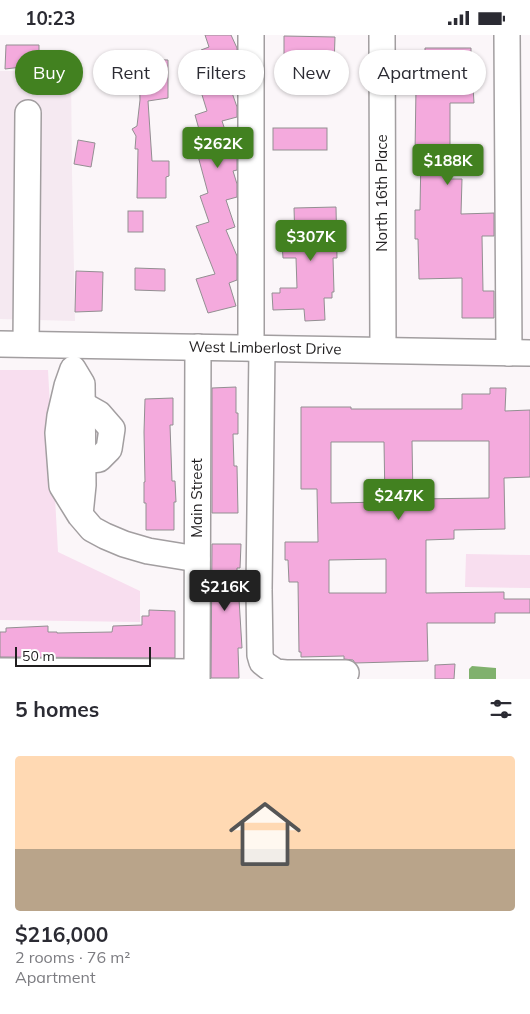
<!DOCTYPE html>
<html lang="en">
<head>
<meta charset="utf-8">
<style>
  body { margin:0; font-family:Mulish,sans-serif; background:#f2f2f3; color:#2b2b33; height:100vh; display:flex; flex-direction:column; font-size:19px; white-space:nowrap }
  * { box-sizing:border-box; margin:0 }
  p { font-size:16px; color:#7c7c81 }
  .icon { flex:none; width:28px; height:28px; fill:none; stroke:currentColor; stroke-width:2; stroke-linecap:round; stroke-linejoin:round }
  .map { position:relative; height:644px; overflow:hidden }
  .details { display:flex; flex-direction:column; background:#fff; flex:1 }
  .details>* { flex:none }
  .guide { position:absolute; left:15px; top:15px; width:500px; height:45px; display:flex; gap:10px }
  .scale { position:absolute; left:15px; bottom:12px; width:136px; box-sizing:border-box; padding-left:5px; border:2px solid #211f20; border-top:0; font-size:14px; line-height:18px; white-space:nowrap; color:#211f20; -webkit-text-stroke:4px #fff; paint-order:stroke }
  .price { position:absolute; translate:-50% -42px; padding:0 11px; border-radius:5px; background:#428120; color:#fff; font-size:16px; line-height:32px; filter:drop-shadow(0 1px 2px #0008) }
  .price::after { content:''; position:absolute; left:50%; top:30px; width:15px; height:11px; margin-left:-8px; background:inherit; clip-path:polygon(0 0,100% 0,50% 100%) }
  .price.current { background:#222; color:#fff }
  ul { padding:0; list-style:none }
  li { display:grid; align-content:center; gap:10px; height:265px; padding:0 15px }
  li span { display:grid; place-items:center; height:155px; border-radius:5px; color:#555 }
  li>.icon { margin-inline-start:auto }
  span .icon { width:90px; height:90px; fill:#fffc; stroke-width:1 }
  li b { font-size:21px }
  h2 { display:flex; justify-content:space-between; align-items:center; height:60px; padding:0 15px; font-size:21px }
  .pill { padding:0 18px; border-radius:22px; background:#fff; box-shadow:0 1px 4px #0004; font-size:18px; line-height:45px }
  .pill.current { background:#428120; color:#fff }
  .status { display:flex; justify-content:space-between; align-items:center; height:35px; padding:0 25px; background:#fff; direction:ltr }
  .status svg { height:14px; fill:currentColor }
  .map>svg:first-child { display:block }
  .built { fill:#f5e9f1 }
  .green { fill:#f8deef }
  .water { fill:#80b16d }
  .building { fill:#f4aadd; stroke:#938f92; fill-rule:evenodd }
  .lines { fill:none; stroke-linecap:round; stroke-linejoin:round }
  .minor-casing { stroke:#a29ea0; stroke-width:28 }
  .minor { stroke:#fff; stroke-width:25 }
  .labels { text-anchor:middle; stroke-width:4; stroke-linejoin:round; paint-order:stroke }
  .street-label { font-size:15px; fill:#211f20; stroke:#fff }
</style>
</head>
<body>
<div class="status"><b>10:23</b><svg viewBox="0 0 49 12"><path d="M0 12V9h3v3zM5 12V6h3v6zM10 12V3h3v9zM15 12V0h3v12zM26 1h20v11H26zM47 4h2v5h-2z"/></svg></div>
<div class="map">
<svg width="530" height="644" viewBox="0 0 530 644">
  <rect width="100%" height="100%" fill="#fbf6f9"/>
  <path class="built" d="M0,36h71l1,102 3,148 -75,-2z"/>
  <g class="green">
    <path d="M0,335h48l10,182 82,39v31l-140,-2z"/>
    <path d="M466,519l64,1v33l-65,-1z"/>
  </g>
  <path class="water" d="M472,631l24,2v11h-27v-10z"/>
  <g class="building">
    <path d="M205,0h26l6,13v10h-2l2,5v22l-7,2 7,20v10l-15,4 11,33 3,-1 1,1v16l-4,1 4,13v13l-11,3 9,27 -9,3 11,26v24l-8,3 7,23 -28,7 -12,-34 19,-5 -19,-48 13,-4 -9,-26 8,-3 -10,-37 4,-1 -5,-14 5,-1 -7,-25 12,-4 -9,-29 5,-2 -7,-21 7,-2 -2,-7 8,-3z"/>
    <path d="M284,1l51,1 -1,29 -50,-2z"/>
    <path d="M6,10h33v20l-34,4z"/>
    <path d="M425,13h46v39h2l1,16h-24v76h12l-1,35 33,-1v23h-12l1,55h11v27h-32v-40l-43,1 -1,-40h-3v-29h5l1,-56 -6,-1 1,-65h9z"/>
    <path d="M139,24l29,1v38l-20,3 4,60h17v15l-3,1v21h-29l1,-49h-3l1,-13 -4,-7 5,-3 3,-26z"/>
    <rect x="273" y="93" width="54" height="22"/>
    <path d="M78,105l17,3 -4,24 -17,-3z"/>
    <path d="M336,172l1,51h-4l1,34h-2v6h-8l1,22 -20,1 -1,-12 -31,1 -1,-17h8v-5h17l-1,-30h-13l-1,-15 13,-1 -1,-34z"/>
    <rect x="128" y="176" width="15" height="21"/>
    <path d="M135,233l30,1v22l-30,-1z"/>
    <path d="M76,236l27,1 -1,39 -27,1z"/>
    <path d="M236,352v26h2v21h-5l1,32h3l1,47h-26v-125z"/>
    <path d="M490,353h16l-1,23 25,-1v67l-26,1 1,51 -51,1v9l-28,1v53l78,-1v7h26v14h-35v10h-68l1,38 -73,2 -2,-3 -9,-1v-3l-43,1v-5h-2l-1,-70h-9l-1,-22h-3v-18h33l-1,-53h-16v-82h50v2h111v-15h28zM412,406h77v57l-76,1zM331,407h53l1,60 -54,1zM386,524v34h-57v-33z"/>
    <path d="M173,363v27h-3l2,56h3l1,21h-2v28h-28v-27h-2v-21h1l-1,-50 1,-33z"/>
    <path d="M212,509h29l-1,24h-3v31h2l3,49h-4l1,30h-28z"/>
    <path d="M149,575l26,1v47l-175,-1v-25h6v-4l42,-2v6h9v1l55,-1 1,-6 29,-1v-9h7z"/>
    <path d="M455,629l-1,15h-19v-14z"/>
  </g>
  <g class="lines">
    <defs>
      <g id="minor">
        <path d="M251,0v313"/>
        <path d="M382,0l1,315"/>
        <path d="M507,0l2,318"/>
        <path d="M0,309l530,9"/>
        <path d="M26,309l2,-231"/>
        <path d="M262,314l-3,241 1,65 2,7 5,4 9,6 10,1h60"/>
        <path d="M69,420l14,6 16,-2 10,-10 3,-20 -13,-15 -16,-9"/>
        <path d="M80,480l3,-30 -1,-101 -9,-15 -6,17 -7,30 -2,17 4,53 18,29 12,14 13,7 19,8 24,7 49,8"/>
        <path d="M0,636l196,1"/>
        <path d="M197,644l1,-332"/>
      </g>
    </defs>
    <use href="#minor" class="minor-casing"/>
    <use href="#minor" class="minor"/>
  </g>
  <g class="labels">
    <g class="street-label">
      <text transform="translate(382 158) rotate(-90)" y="5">North 16th Place</text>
      <text transform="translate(265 313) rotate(1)" y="5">West Limberlost Drive</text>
      <text transform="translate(197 463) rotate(-90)" y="5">Main Street</text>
    </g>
  </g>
</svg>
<div class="scale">50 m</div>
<b class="price" style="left:218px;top:134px">$262K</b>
<b class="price" style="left:448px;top:151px">$188K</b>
<b class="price" style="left:311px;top:227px">$307K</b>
<b class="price" style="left:399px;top:486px">$247K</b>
<b class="price current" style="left:225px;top:577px">$216K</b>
<div class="guide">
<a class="pill current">Buy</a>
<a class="pill">Rent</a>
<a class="pill">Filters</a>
<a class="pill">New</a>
<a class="pill">Apartment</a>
</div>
</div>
<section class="details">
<h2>5 homes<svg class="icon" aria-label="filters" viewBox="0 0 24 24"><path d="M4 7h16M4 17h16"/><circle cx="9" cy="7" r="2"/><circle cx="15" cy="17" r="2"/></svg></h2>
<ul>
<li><span style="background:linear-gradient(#ffd9b3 60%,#b9a48a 0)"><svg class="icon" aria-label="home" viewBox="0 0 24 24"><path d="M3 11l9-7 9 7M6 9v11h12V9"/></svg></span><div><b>$216,000</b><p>2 rooms · 76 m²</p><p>Apartment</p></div></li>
</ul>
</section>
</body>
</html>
